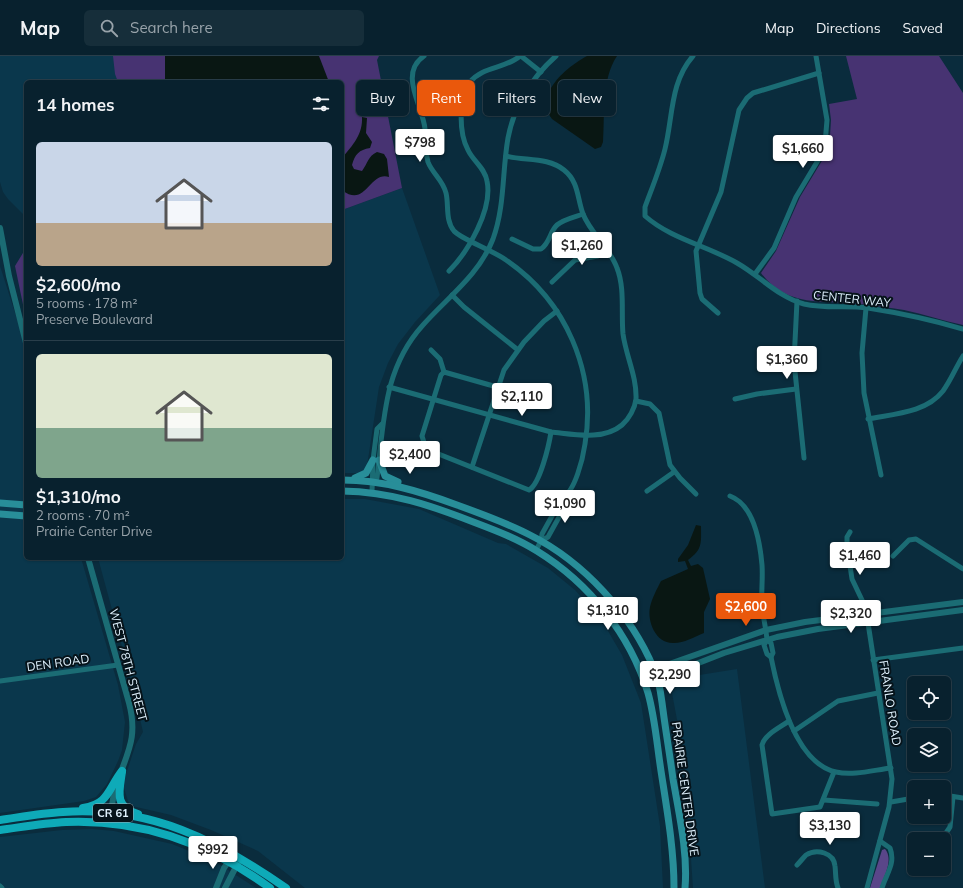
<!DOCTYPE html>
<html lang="en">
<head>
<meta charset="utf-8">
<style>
  body { margin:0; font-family:Mulish,sans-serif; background:#162e3a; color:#f1f3f6; height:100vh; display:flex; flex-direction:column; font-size:15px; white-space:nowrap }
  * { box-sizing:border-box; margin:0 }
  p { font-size:13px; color:#98a3aa }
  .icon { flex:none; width:22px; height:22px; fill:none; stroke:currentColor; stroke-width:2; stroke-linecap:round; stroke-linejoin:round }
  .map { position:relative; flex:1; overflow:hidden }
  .panel { position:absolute; left:24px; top:24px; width:320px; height:480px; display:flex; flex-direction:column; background:#08212e; border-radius:6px; box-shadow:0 1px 3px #0004,0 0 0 1px #293e4a }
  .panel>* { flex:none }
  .top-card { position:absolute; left:356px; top:24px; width:380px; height:36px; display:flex; gap:8px }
  .tools { position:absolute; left:907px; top:620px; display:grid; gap:8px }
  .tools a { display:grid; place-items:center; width:44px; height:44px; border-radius:6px; background:#08212e; box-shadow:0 1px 3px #0004,0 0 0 1px #293e4a; font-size:20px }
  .price { position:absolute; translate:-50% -34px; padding:0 9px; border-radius:4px; background:#fff; color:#222; font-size:13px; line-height:26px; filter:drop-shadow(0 1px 2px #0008) }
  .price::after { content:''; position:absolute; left:50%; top:24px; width:12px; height:9px; margin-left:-6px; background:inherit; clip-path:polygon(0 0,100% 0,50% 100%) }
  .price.active { background:#ea580c; color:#fff }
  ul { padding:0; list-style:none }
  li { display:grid; align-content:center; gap:8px; height:212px; padding:0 12px }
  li+li { border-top:1px solid #293e4a }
  li span { display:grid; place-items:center; height:124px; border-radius:6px; color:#555 }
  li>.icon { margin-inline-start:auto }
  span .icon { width:72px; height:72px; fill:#fffc; stroke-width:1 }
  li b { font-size:17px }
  h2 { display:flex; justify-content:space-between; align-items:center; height:48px; padding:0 12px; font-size:17px }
  .tag { padding:0 14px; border-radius:6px; background:#08212e; box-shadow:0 1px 3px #0004,0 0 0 1px #293e4a; font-size:14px; line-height:36px }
  .tag.active { background:#ea580c; color:#fff }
  header { display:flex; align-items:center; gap:24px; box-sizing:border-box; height:56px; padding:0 20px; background:#08212e; border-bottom:1px solid #293e4a }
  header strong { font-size:19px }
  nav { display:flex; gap:22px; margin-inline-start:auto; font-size:14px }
  .search { width:280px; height:36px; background:#162e3a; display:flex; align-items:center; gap:10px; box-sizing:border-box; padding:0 14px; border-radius:6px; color:#98a3aa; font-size:15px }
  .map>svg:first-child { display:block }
  .built { fill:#0a374c }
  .green { fill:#473372 }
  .forest { fill:#5a4689 }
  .water { fill:#091713 }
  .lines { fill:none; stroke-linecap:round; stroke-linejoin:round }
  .minor { stroke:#1b6c74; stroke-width:5 }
  .tertiary { stroke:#1b6c74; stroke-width:6 }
  .secondary { stroke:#288e99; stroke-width:7 }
  .primary { stroke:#0eaab8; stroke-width:8 }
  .labels { text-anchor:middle; stroke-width:4; stroke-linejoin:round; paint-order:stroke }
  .shield { fill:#06131a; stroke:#9eaeb9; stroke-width:1 }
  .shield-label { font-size:11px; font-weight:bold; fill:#dff1fd }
  .street-label { font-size:12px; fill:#dff1fd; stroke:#06131a }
</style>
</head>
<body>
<header>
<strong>Map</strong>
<div class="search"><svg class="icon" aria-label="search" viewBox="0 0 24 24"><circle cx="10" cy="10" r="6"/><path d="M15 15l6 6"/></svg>Search here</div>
<nav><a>Map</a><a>Directions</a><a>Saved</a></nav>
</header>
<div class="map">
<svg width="963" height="832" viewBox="0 0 963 832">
  <rect width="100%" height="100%" fill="#0a2c3d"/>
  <g class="built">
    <path d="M0,0h117l3,26h-94v135l-18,-18 -5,-7 -3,-10z"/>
    <path d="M402,132l38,107 -25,27 -17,22 -10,19 -9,24 -12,79 -5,7h-20v-263z"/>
    <path d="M0,210l26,81v211h55l37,127 7,37 -3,28 -4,11 -11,23 -11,13 -12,4 -84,12z"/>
    <path d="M342,443h23l54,10 79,34 8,1 42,24 27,22 26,29 21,36 19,48 19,123 3,62h-358l-47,-37 -47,-21 -40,-15 -39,-9 -4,-5 -5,-16 3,-11 10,-30 7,-12 -11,-49 -34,-125h244z"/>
    <path d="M737,613l28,219h-72l-9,-131 -12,-64 5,-9 10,-7z"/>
    <path d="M92,773l22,2 58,13 42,17 42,27h-256v-51l62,-7z"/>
  </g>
  <g class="green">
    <path d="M113,0h266l-2,4 25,128 -60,22v-128h-224l-3,-8z"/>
    <path d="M846,0h93l24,37v232c-20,-4 -39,-11 -59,-15 -15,-2 -30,-5 -45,-6 -36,-4 -72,4 -98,-31l15,-22 24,-54 23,-38 7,-23 1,-16 -2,-16 28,-5z"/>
    <path d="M26,192v71l-11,-53z"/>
  </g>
  <path class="forest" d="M885,793c9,11 -1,27 -5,39h-10l12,-38z"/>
  <g class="water">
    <path d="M165,0h154l10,26h-164z"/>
    <path d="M587,0h30c-16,24 -12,59 -14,86l-2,5 -6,2 -43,-30c-18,-26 15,-52 35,-63z"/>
    <path d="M362,61l5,1 -1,15 6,9 -2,6c-11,2 -15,6 -18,17l2,4 8,2c6,-8 6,-15 15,-19l7,2 3,5 2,18c-20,-6 -23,32 -47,13v-32c11,-13 21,-24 20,-41z"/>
    <path d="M696,469l5,1c0,17 2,23 -13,34l3,6 7,-2 5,4 7,31 -6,13v21c-10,4 -20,10 -30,10 -18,1 -27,-21 -24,-36 2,-9 7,-18 11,-26l27,-12 -3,-8 -7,1v-3l10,-14z"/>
  </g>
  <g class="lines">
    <g class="minor">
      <path d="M424,0c-26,18 -1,50 1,73 1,11 0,22 3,33 4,11 15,18 18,31 3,12 -1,27 8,38 7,8 40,20 52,29 60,41 91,112 79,184 -2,14 -10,48 -23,54l-20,36 -1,7 -5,9"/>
      <path d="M521,0l20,16"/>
      <path d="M693,0c-23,26 -20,61 -28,93 -5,20 -13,39 -20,58v9c26,23 63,30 92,47 23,13 41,34 67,41 21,5 43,1 64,4 32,5 64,12 95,21"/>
      <path d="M512,183l21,10h8c9,-6 9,-18 16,-24 7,-6 18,-8 26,-11"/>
      <path d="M449,215c19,-19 44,-62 38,-90 -2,-13 -14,-20 -19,-31 -9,-16 -10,-53 2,-68 13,-16 35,-13 50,-26"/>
      <path d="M755,218l19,-26 22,-51 24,-40 5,-13 2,-24 -11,-64"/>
      <path d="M552,226l23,-22 23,-4 9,-6"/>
      <path d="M452,239l12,12 54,43"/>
      <path d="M797,245l-3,61 10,96"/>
      <path d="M866,252l-4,45 2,40 17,82"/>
      <path d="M718,257l-16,-14 -2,-6 -4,-42 25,-59 18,-82 8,-12 6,-5 66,-20"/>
      <path d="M431,294l9,9 4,13"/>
      <path d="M389,331l162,45c22,2 52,9 71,-7 7,-6 13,-17 14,-26 1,-22 -10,-43 -13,-65 -2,-21 2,-46 -6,-66 -7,-20 -26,-34 -34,-54 -6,-16 -4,-32 -19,-44 -16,-13 -39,-9 -58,-14"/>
      <path d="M497,331l-53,-15 -3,3 -19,61 4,13 103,41c11,-6 20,-45 22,-58"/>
      <path d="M735,343l22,-5 39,-5"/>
      <path d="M636,345l14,3 9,9 11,52 10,13 16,16"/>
      <path d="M868,363c25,-5 58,-6 75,-28 8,-11 13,-24 20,-35"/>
      <path d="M472,411l32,-97 20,-28 20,-21 13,-10"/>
      <path d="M373,425l4,-3c7,-56 6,-109 46,-153 25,-28 56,-50 70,-86 12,-33 9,-67 15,-101 6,-32 24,-61 48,-82"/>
      <path d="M647,435l27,-19"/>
      <path d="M372,436l1,-32 4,-31 5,-5"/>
      <path d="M730,440c24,9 30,46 32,69 1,14 -1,27 0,41 1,11 4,22 5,34l-3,5 3,9 4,3"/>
      <path d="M850,476l-3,5v9l5,33 10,21 6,23 24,156 -3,28 -22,81"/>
      <path d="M541,485l7,-4 20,-36 -1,-5"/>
      <path d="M893,500l16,-16 7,-1 47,30"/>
      <path d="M767,584l4,3 2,10 -2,4c7,35 24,106 65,115 17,4 38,-2 55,-4"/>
      <path d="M873,604l90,-12"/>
      <path d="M0,625l118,-16"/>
      <path d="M789,665c-8,6 -24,13 -27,24l10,69 48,-7 14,-35"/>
      <path d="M794,675l44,-30 40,-8"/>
      <path d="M944,739l19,3"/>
      <path d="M824,744l53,4"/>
      <path d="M891,746l23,-4"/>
      <path d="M942,783l8,-12 3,-30"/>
      <path d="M880,785l10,7c6,16 -4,26 -8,40"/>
      <path d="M797,809c3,-3 6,-7 9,-10 11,-7 28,-2 29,11 1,8 0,14 3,22"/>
      <path d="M0,830l2,2"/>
    </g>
    <g class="tertiary">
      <path d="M0,172l9,48 17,67"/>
      <path d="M88,502l41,145c10,38 -4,52 -14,87 -3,11 -4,22 -4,33"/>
      <path d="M641,618l125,-44 39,-8 158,-20"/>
      <path d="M644,626l21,-6 59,-23 53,-16 41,-8 145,-19"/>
      <path d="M216,832l8,-20 7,-10"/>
      <path d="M225,832l13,-25"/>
    </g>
    <g class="secondary">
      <path d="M379,404l6,16 13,6"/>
      <path d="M355,422l11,-5 7,-13"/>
      <path d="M342,424c41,0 77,11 115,25 25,9 50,18 73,30 54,27 101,79 124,134 6,12 7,27 9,41 3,23 7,46 10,69 6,35 15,73 12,109"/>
      <path d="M342,435c50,1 88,14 134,32 21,8 42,16 61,28 52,32 93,83 111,142 7,25 9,52 13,78 6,39 13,78 13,117"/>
      <path d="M0,447l26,2"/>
      <path d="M0,458l26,2"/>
    </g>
    <g class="primary">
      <path d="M122,716c-3,20 -8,35 16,42"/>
      <path d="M83,752c26,-4 25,-19 39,-37"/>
      <path d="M0,764c21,-3 42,-7 63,-8 87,-6 154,28 223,76"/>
      <path d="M0,774c22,-3 44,-7 66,-8 75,-3 144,22 204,66"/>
    </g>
  </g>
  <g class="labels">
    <rect class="shield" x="93" y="748" width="40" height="18" rx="3"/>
    <g class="shield-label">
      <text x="113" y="761">CR 61</text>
    </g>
    <g class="street-label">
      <text transform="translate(852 243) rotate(6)" y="4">CENTER WAY</text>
      <text transform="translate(58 607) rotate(-8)" y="4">DEN ROAD</text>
      <text transform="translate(128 609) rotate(75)" y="4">WEST 78TH STREET</text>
      <text transform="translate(890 647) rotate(81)" y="4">FRANLO ROAD</text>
      <text transform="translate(685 733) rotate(82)" y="4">PRAIRIE CENTER DRIVE</text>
    </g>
  </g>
</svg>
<div class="tools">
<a><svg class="icon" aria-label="locate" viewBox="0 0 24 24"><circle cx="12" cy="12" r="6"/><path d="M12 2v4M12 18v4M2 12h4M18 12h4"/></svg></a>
<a><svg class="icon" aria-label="layers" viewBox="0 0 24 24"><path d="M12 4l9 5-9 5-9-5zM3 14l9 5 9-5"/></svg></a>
<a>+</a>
<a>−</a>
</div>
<b class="price" style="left:420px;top:107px">$798</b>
<b class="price" style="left:803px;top:113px">$1,660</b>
<b class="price" style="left:582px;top:210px">$1,260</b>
<b class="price" style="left:787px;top:324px">$1,360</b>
<b class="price" style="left:522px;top:361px">$2,110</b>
<b class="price" style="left:410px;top:419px">$2,400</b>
<b class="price" style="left:565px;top:468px">$1,090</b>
<b class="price" style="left:860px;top:520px">$1,460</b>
<b class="price active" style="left:746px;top:571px">$2,600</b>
<b class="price" style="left:608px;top:575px">$1,310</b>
<b class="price" style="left:851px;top:578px">$2,320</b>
<b class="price" style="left:670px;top:639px">$2,290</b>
<b class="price" style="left:830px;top:790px">$3,130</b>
<b class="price" style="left:213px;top:814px">$992</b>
<div class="top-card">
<a class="tag">Buy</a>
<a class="tag active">Rent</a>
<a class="tag">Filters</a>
<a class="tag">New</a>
</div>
<section class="panel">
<h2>14 homes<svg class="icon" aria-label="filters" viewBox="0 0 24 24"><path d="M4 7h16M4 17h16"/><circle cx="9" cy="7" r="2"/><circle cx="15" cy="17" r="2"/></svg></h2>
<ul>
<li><span style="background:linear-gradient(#c9d6e8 65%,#b9a48a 0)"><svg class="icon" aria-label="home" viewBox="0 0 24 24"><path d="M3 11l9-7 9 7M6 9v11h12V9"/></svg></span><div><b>$2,600/mo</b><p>5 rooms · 178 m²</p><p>Preserve Boulevard</p></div></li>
<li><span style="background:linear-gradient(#dfe7d0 60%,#7fa58c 0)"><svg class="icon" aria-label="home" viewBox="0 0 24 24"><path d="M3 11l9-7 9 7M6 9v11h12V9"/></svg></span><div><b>$1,310/mo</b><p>2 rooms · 70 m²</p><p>Prairie Center Drive</p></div></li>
</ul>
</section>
</div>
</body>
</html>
